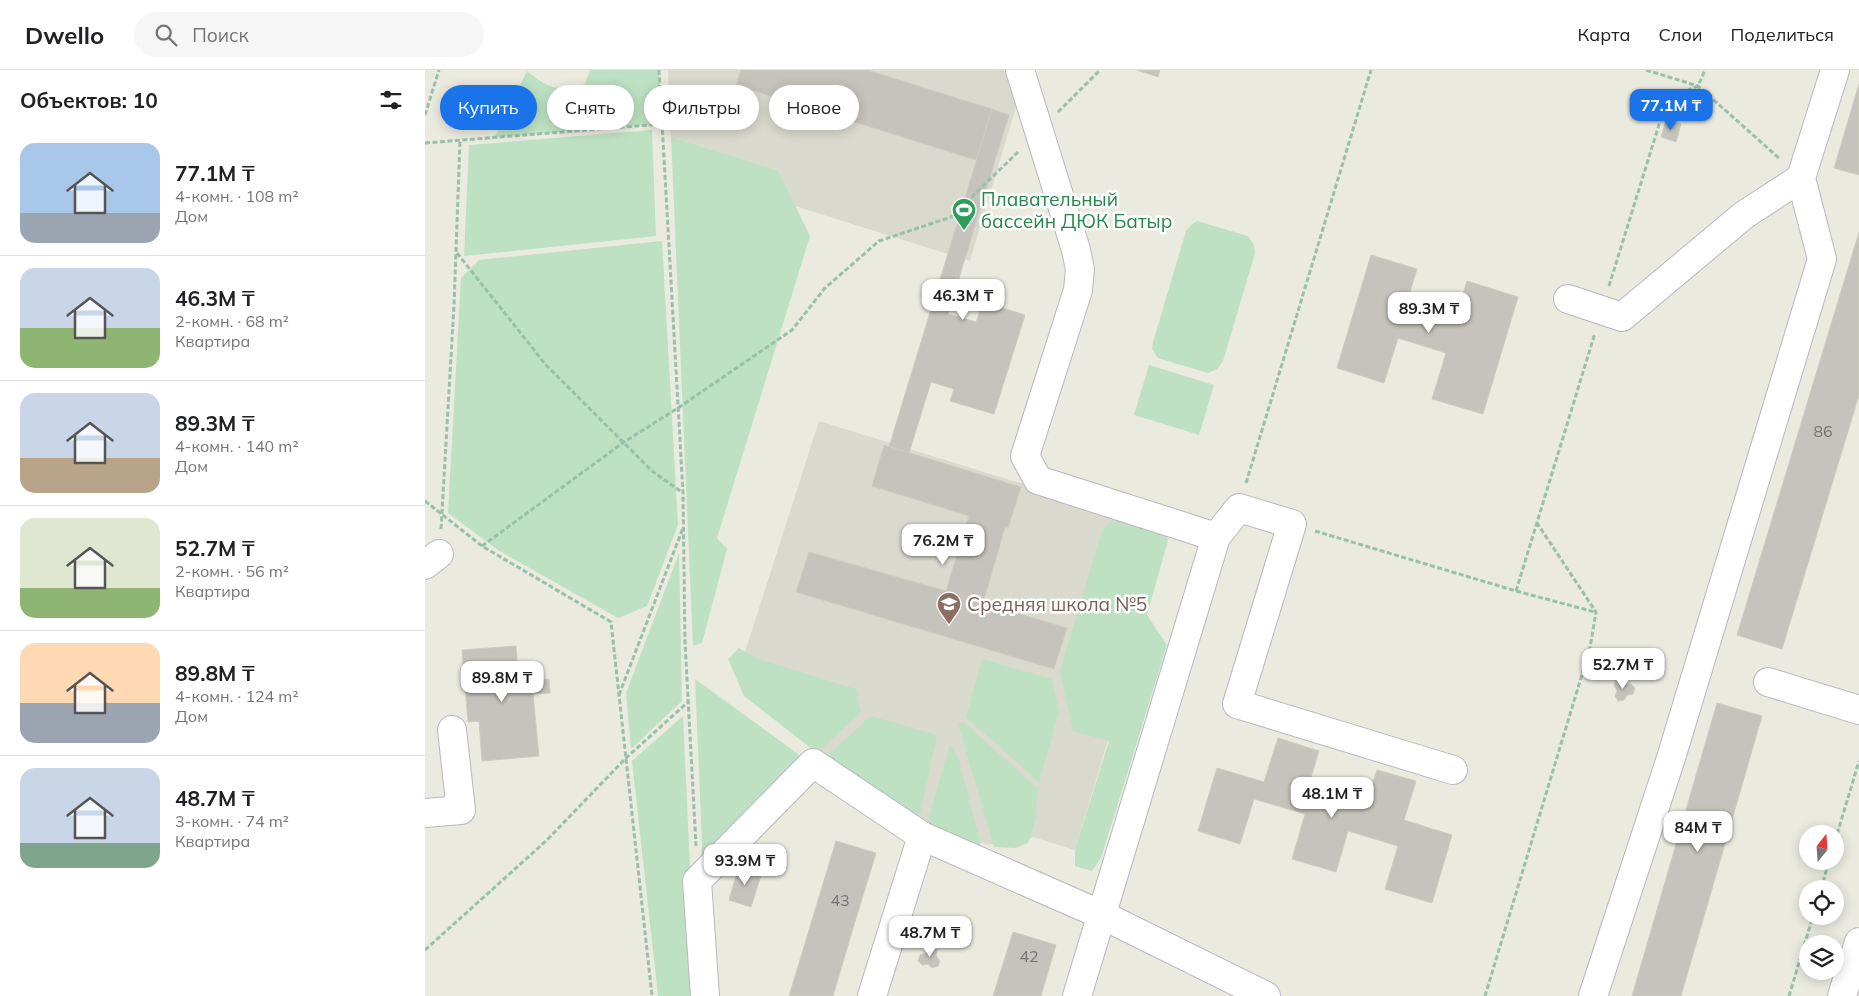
<!DOCTYPE html>
<html lang="ru">
<head>
<meta charset="utf-8">
<style>
  body { margin:0; font-family:Mulish,sans-serif; background:#f6f6f6; color:#202124; height:100vh; display:flex; flex-direction:column; font-size:19px; white-space:nowrap }
  * { box-sizing:border-box; margin:0 }
  p { font-size:16px; color:#757577 }
  .icon { flex:none; width:28px; height:28px; fill:none; stroke:currentColor; stroke-width:2; stroke-linecap:round; stroke-linejoin:round }
  .map { position:relative; flex:1; overflow:hidden }
  .drawer { display:flex; flex-direction:column; background:#fff; width:425px }
  .drawer>* { flex:none }
  .banner { position:absolute; left:15px; top:15px; width:475px; height:45px; display:flex; gap:10px }
  .needle { width:32px; rotate:17deg }
  .tools { position:absolute; left:1374px; top:755px; display:grid; gap:10px }
  .tools a { display:grid; place-items:center; width:45px; height:45px; border-radius:50%; background:#fff; box-shadow:0 2px 12px #0003; font-size:25px }
  .price { position:absolute; translate:-50% -42px; padding:0 11px; border-radius:10px; background:#fff; color:#222; font-size:16px; line-height:32px; filter:drop-shadow(0 1px 2px #0008) }
  .price::after { content:''; position:absolute; left:50%; top:30px; width:15px; height:11px; margin-left:-8px; background:inherit; clip-path:polygon(0 0,100% 0,50% 100%) }
  .price.selected { background:#1a73e8; color:#fff }
  ul { padding:0; list-style:none }
  li { display:flex; align-items:center; gap:15px; height:125px; padding:0 20px }
  li+li { border-top:1px solid #e0e0e0 }
  li span { display:grid; place-items:center; flex:none; width:140px; height:100px; border-radius:15px; color:#555 }
  li>.icon { margin-inline-start:auto }
  span .icon { width:60px; height:60px; fill:#fffc; stroke-width:1 }
  li b { font-size:21px }
  h2 { display:flex; justify-content:space-between; align-items:center; height:60px; padding:0 20px; font-size:21px }
  .pill { padding:0 18px; border-radius:22px; background:#fff; box-shadow:0 2px 12px #0003; font-size:18px; line-height:45px }
  .pill.selected { background:#1a73e8; color:#fff }
  header { display:flex; align-items:center; gap:30px; box-sizing:border-box; height:70px; padding:0 25px; background:#fff; border-bottom:1px solid #e0e0e0 }
  header strong { font-size:24px }
  nav { display:flex; gap:28px; margin-inline-start:auto; font-size:18px }
  .search { width:350px; height:45px; background:#f6f6f6; display:flex; align-items:center; gap:12px; box-sizing:border-box; padding:0 18px; border-radius:28px; color:#757577; font-size:19px }
  main { display:flex; flex:1; min-height:0 }
  .map>svg:first-child { display:block }
  .education { fill:#dad9ce }
  .green { fill:#bde1c2 }
  .building { fill:#c6c3bc; stroke:#ceccbe }
  .lines { fill:none; stroke-linecap:round; stroke-linejoin:round }
  .minor-casing { stroke:#b7b8be; stroke-width:30 }
  .path { stroke:#97c1a9; stroke-width:3; stroke-dasharray:5 2.5; stroke-linecap:butt }
  .minor { stroke:#fff; stroke-width:28 }
  .labels { text-anchor:middle; stroke-width:5; stroke-linejoin:round; paint-order:stroke }
  .number-label { font-size:16px; fill:#747476 }
  .leisure-label { font-size:19px; fill:#27864d; stroke:#fff; text-anchor:start }
  .education-label { font-size:19px; fill:#785e54; stroke:#fff; text-anchor:start }
</style>
</head>
<body>
<header>
<strong>Dwello</strong>
<div class="search"><svg class="icon" aria-label="search" viewBox="0 0 24 24"><circle cx="10" cy="10" r="6"/><path d="M15 15l6 6"/></svg>Поиск</div>
<nav><a>Карта</a><a>Слои</a><a>Поделиться</a></nav>
</header>
<main>
<section class="drawer">
<h2>Объектов: 10<svg class="icon" aria-label="filters" viewBox="0 0 24 24"><path d="M4 7h16M4 17h16"/><circle cx="9" cy="7" r="2"/><circle cx="15" cy="17" r="2"/></svg></h2>
<ul>
<li><span style="background:linear-gradient(#a9c7e8 70%,#9aa5b1 0)"><svg class="icon" aria-label="home" viewBox="0 0 24 24"><path d="M3 11l9-7 9 7M6 9v11h12V9"/></svg></span><div><b>77.1M ₸</b><p>4-комн. · 108 m²</p><p>Дом</p></div></li>
<li><span style="background:linear-gradient(#c9d6e8 60%,#8fb573 0)"><svg class="icon" aria-label="home" viewBox="0 0 24 24"><path d="M3 11l9-7 9 7M6 9v11h12V9"/></svg></span><div><b>46.3M ₸</b><p>2-комн. · 68 m²</p><p>Квартира</p></div></li>
<li><span style="background:linear-gradient(#c9d6e8 65%,#b9a48a 0)"><svg class="icon" aria-label="home" viewBox="0 0 24 24"><path d="M3 11l9-7 9 7M6 9v11h12V9"/></svg></span><div><b>89.3M ₸</b><p>4-комн. · 140 m²</p><p>Дом</p></div></li>
<li><span style="background:linear-gradient(#dfe7d0 70%,#8fb573 0)"><svg class="icon" aria-label="home" viewBox="0 0 24 24"><path d="M3 11l9-7 9 7M6 9v11h12V9"/></svg></span><div><b>52.7M ₸</b><p>2-комн. · 56 m²</p><p>Квартира</p></div></li>
<li><span style="background:linear-gradient(#ffd9b3 60%,#9aa5b1 0)"><svg class="icon" aria-label="home" viewBox="0 0 24 24"><path d="M3 11l9-7 9 7M6 9v11h12V9"/></svg></span><div><b>89.8M ₸</b><p>4-комн. · 124 m²</p><p>Дом</p></div></li>
<li><span style="background:linear-gradient(#c9d6e8 75%,#7fa58c 0)"><svg class="icon" aria-label="home" viewBox="0 0 24 24"><path d="M3 11l9-7 9 7M6 9v11h12V9"/></svg></span><div><b>48.7M ₸</b><p>3-комн. · 74 m²</p><p>Квартира</p></div></li>
</ul>
</section>
<div class="map">
<svg width="1434" height="926" viewBox="0 0 1434 926">
  <rect width="100%" height="100%" fill="#eaeadf"/>
  <g class="education">
    <path d="M243,0h359l-57,191 -175,-55 -17,-36 -107,-33z"/>
    <path d="M394,351l308,95 41,24 -93,310 -42,-13 -20,9 -27,-2 -23,-6 -42,-19 -99,-65 -84,-80z"/>
  </g>
  <g class="green">
    <path d="M165,0h69l3,54 -167,13 32,-66c23,18 29,21 58,13z"/>
    <path d="M227,60l4,106 -192,20 5,-111z"/>
    <path d="M246,67l107,33 32,66 -93,302 10,11 -25,94 -9,3z"/>
    <path d="M772,151l51,15 6,9 1,8 -32,108 -6,8 -9,4 -50,-15 -6,-9 1,-7 33,-111 6,-7z"/>
    <path d="M237,171l16,284 -31,81 -29,12 -120,-68 -50,-37 13,-235 18,-18z"/>
    <path d="M724,295l65,20 -15,50 -65,-20z"/>
    <path d="M702,446l36,10 5,14 -21,75 20,30 -66,213 -9,13 -17,-5v-16l34,-109 -36,-10 -13,-60 41,-137 10,-13z"/>
    <path d="M254,483l3,148 -51,48 -5,-56z"/>
    <path d="M314,578l19,11 98,30 5,23 -44,41 -73,-57 -16,-37z"/>
    <path d="M557,589l70,20 7,33 -20,70 -73,-65z"/>
    <path d="M270,609l114,83 -106,104z"/>
    <path d="M258,646l13,280h-38l-26,-235z"/>
    <path d="M446,646l66,19 -17,79 -8,4 -84,-55v-8z"/>
    <path d="M533,653h7l72,65 -1,30 -8,25 -13,5 -21,-1z"/>
    <path d="M525,674l9,16 22,86 -19,-5 -35,-16z"/>
  </g>
  <g class="building">
    <path d="M316,0h126l125,39 -16,51 -240,-75z"/>
    <path d="M712,0h23l-2,7z"/>
    <path d="M1434,14v91l-25,-7z"/>
    <path d="M567,39l17,6 -61,199 28,8 7,-20 42,13 -31,99 -44,-13 4,-12 -23,-7 -22,71 -20,-6z"/>
    <path d="M1241,50l15,4 -5,18 -15,-5z"/>
    <path d="M1434,162v163l-77,254 -45,-14z"/>
    <path d="M946,185l46,14 -11,36 49,15 12,-39 51,16 -35,117 -51,-15 14,-46 -48,-15 -14,45 -47,-15z"/>
    <path d="M459,375l137,42 -13,41 -3,-1 -22,76 84,25 -13,41 -258,-77 13,-40 137,39 23,-75 -97,-30z"/>
    <path d="M91,576l3,36 30,-3 1,14 -17,1 6,62 -57,5 -3,-40 -11,1 -6,-72z"/>
    <path d="M1197,609l4,5h5l4,4 -2,6 -6,1 -3,5 -6,1 -3,-5 2,-5 -3,-6 2,-5z"/>
    <path d="M1292,633l45,13 -81,280h-49z"/>
    <path d="M853,668l41,13 -12,40 58,17 12,-38 39,11 -12,39 48,15 -20,68 -47,-14 13,-43 -50,-15 -12,41 -44,-13 13,-45 -51,-15 -14,45 -42,-13 19,-63 47,14z"/>
    <path d="M411,771l40,12 -22,72 -21,71h-44z"/>
    <path d="M314,795l23,7 -11,35 -22,-7z"/>
    <path d="M588,862l43,13 -15,51h-48z"/>
    <path d="M508,876l4,4 -1,6 4,5 -2,5 -6,2 -4,-4 -6,1 -4,-4 2,-6 6,-2 1,-5z"/>
  </g>
  <g class="lines">
    <defs>
      <g id="minor">
        <path d="M595,0l56,180 4,19 -2,21 -53,166 13,24 178,57"/>
        <path d="M1143,229l54,18 122,-102 57,-37"/>
        <path d="M0,495l14,-11"/>
        <path d="M1343,612l91,28"/>
        <path d="M0,743l36,-3 -9,-80"/>
        <path d="M280,926l-8,-115 116,-118 109,73 180,79 164,81"/>
        <path d="M447,926l50,-160"/>
        <path d="M652,926l139,-459 23,-29 53,16 -55,180 216,66"/>
        <path d="M1168,926l78,-238 151,-499 -21,-81 34,-108"/>
        <path d="M1417,926l17,-54"/>
      </g>
    </defs>
    <use href="#minor" class="minor-casing"/>
    <g class="path">
      <path d="M234,0l24,423 2,149 11,204"/>
      <path d="M1221,0l52,16 82,73"/>
      <path d="M633,42l42,-42"/>
      <path d="M0,45l14,-45"/>
      <path d="M0,73l237,-19"/>
      <path d="M32,183l89,112 106,106 31,22"/>
      <path d="M1184,216l58,-187 31,-13 7,-16"/>
      <path d="M821,413l125,-413"/>
      <path d="M0,431l57,45 129,76 41,374"/>
      <path d="M16,459l13,-224 6,-164"/>
      <path d="M890,461l201,60 79,21"/>
      <path d="M57,476l142,-104 54,-34 114,-78 33,-42 54,-47 72,-24 67,-65"/>
      <path d="M1091,521l79,-258"/>
      <path d="M194,625l64,-167"/>
      <path d="M1410,771l24,-80"/>
      <path d="M1396,819l8,-28"/>
      <path d="M0,880l121,-109 80,-83 62,-56"/>
      <path d="M1060,926l105,-348 6,-36 -59,-89"/>
      <path d="M1364,926l24,-80"/>
    </g>
    <use href="#minor" class="minor"/>
  </g>
  <defs>
    <symbol id="stadium-pin" viewBox="-11 -11 22 30"><path d="M0 17L-7.5 6A9.5 9.5 0 1 1 7.5 6Z" fill="#2e9e5b" stroke="#fff"/><path d="M0-5a6.5 5 0 1 0 0 10a6.5 5 0 1 0 0-10ZM-3.5-1.8h7v3.6h-7Z" fill="#fff"/></symbol>
    <symbol id="school-pin" viewBox="-11 -11 22 30"><path d="M0 17L-7.5 6A9.5 9.5 0 1 1 7.5 6Z" fill="#8d6e63" stroke="#fff"/><path d="M0-5L7-2L0 1L-7-2ZM-4 1L0 2.5L4 1V4Q0 6-4 4Z" fill="#fff"/></symbol>
  </defs>
  <g fill-rule="evenodd">
    <use href="#stadium-pin" x="525" y="126" width="28" height="38"/>
    <use href="#school-pin" x="510" y="520" width="28" height="38"/>
  </g>
  <g class="labels">
    <g class="number-label">
      <text x="1398" y="367">86</text>
      <text x="415" y="836">43</text>
      <text x="604" y="892">42</text>
    </g>
    <g class="leisure-label">
      <text x="556" y="136">Плавательный<tspan x="556" dy="22">бассейн ДЮК Батыр</tspan></text>
    </g>
    <g class="education-label">
      <text x="542" y="541">Средняя школа №5</text>
    </g>
  </g>
</svg>
<div class="tools">
<a><svg class="needle" viewBox="-14 -14 28 28"><path d="M0-13l5 13h-10z" fill="#e53935"/><path d="M0 13l5-13h-10z" fill="#757577"/></svg></a>
<a><svg class="icon" aria-label="locate" viewBox="0 0 24 24"><circle cx="12" cy="12" r="6"/><path d="M12 2v4M12 18v4M2 12h4M18 12h4"/></svg></a>
<a><svg class="icon" aria-label="layers" viewBox="0 0 24 24"><path d="M12 4l9 5-9 5-9-5zM3 14l9 5 9-5"/></svg></a>
</div>
<b class="price selected" style="left:1246px;top:61px">77.1M ₸</b>
<b class="price" style="left:538px;top:251px">46.3M ₸</b>
<b class="price" style="left:1004px;top:264px">89.3M ₸</b>
<b class="price" style="left:518px;top:496px">76.2M ₸</b>
<b class="price" style="left:1198px;top:620px">52.7M ₸</b>
<b class="price" style="left:77px;top:633px">89.8M ₸</b>
<b class="price" style="left:907px;top:749px">48.1M ₸</b>
<b class="price" style="left:1273px;top:783px">84M ₸</b>
<b class="price" style="left:320px;top:816px">93.9M ₸</b>
<b class="price" style="left:505px;top:888px">48.7M ₸</b>
<div class="banner">
<a class="pill selected">Купить</a>
<a class="pill">Снять</a>
<a class="pill">Фильтры</a>
<a class="pill">Новое</a>
</div>
</div>
</main>
</body>
</html>
